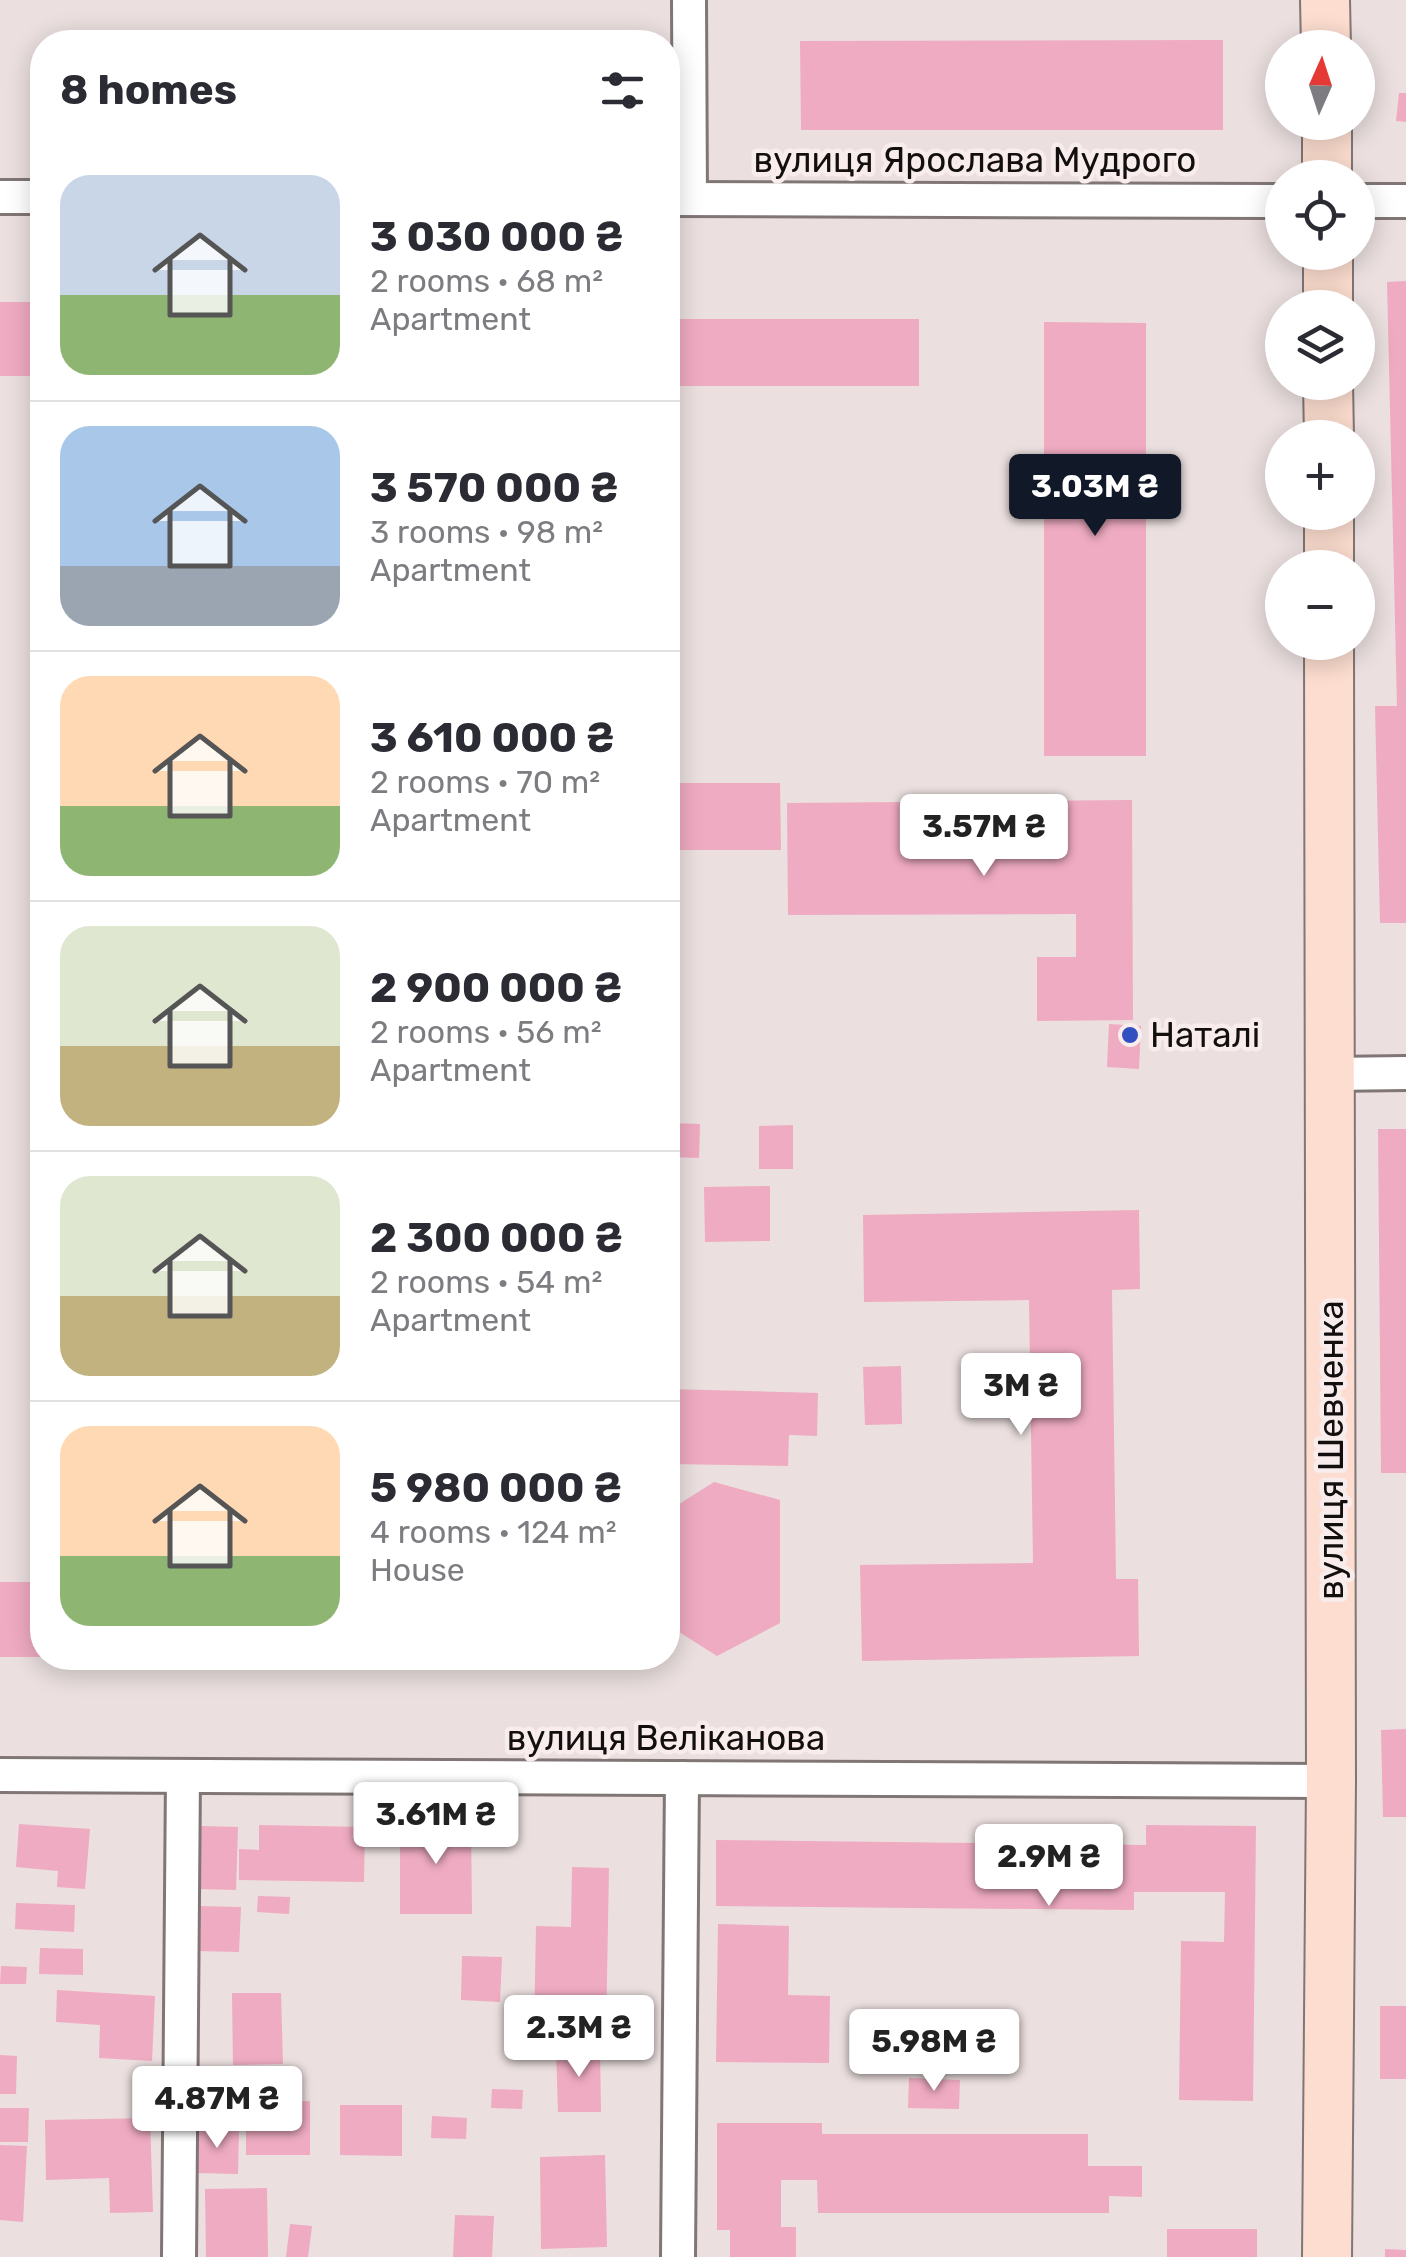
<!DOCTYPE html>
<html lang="en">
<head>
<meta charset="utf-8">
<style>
  body { margin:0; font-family:Rubik,sans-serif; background:#f2f2f3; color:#2b2b33; height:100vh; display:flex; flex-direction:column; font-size:38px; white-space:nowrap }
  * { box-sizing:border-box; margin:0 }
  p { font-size:32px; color:#7c7c81 }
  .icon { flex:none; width:55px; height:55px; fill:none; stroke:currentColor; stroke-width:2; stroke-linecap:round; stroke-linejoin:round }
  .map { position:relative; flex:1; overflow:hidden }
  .drawer { position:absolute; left:30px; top:30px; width:650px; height:1640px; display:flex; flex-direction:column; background:#fff; border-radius:40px; box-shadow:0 5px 25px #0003 }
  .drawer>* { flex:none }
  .needle { width:65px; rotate:3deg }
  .buttons { position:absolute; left:1265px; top:30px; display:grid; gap:20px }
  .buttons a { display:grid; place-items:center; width:110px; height:110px; border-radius:50%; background:#fff; box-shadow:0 5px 25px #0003; font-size:50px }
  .price { position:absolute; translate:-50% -85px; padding:0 22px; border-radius:10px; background:#fff; color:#222; font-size:32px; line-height:65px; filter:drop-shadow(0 2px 5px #0008) }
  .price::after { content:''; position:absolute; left:50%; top:60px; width:30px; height:22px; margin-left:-15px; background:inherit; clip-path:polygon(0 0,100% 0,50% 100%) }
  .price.active { background:#111827; color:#fff }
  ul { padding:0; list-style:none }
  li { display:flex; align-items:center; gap:30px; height:250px; padding:0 30px }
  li+li { border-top:2px solid #e1e1e2 }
  li span { display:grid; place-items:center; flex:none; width:280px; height:200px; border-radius:30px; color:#555 }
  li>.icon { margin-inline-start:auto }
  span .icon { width:120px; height:120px; fill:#fffc; stroke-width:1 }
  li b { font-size:42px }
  h2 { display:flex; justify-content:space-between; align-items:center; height:120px; padding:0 30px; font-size:42px }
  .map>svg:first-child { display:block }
  .building { fill:#efabc1 }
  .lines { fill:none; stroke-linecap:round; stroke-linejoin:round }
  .street-casing { stroke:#817676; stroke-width:38 }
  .secondary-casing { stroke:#817676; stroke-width:52 }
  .street { stroke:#fff; stroke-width:32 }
  .secondary { stroke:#fcddcf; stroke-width:48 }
  .poi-dot { fill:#3350c1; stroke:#f8ecec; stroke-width:4 }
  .labels { text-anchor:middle; stroke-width:9; stroke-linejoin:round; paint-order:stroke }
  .street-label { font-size:35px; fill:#130f0f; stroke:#f8ecec }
  .poi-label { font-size:35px; fill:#130f0f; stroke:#f8ecec; text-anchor:start }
</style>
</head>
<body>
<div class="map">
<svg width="1406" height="2257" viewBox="0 0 1406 2257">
  <rect width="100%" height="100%" fill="#ebdfdf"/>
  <g class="building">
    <path d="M1223,40v90h-422l-1,-89z"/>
    <rect x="35" y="91" width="7" height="46"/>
    <path d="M1399,93h7v29l-10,-1z"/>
    <path d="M1406,281v642h-26l-5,-217h22l-10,-424z"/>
    <rect x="0" y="302" width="42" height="74"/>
    <rect x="668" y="319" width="251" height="67"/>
    <path d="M1044,322l102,1v433h-102z"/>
    <path d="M678,783h102l1,67h-103z"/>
    <path d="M1132,800l1,220 -96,1v-64h39v-43l-288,1 -1,-112z"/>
    <path d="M1109,1024l32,2 -2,43 -32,-2z"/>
    <path d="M668,1123l32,1 -1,34 -31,-1z"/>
    <path d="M793,1125v44h-34v-43z"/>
    <path d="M1378,1129h28v344h-25z"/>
    <path d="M770,1186v55l-65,1 -1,-55z"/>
    <path d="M1139,1210l1,79 -28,1 4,289h22l1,77 -277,5 -2,-96 173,-2 -4,-263 -165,2 -1,-87z"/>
    <path d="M901,1366l1,58 -37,1 -2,-58z"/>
    <path d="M668,1389l150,4 -1,43 -28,-1 -1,31 -120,-2z"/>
    <path d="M714,1482l66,18v123l-63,33 -49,-31v-114z"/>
    <rect x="0" y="1582" width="42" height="75"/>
    <path d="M519,1658h60v4l-60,-1z"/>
    <path d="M1406,1729v88h-23l-2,-87z"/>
    <path d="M471,1819l1,95h-72v-94z"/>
    <path d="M19,1824l71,5 -5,60 -28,-2 1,-16 -42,-4z"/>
    <path d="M259,1825l106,2 -1,55 -125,-2v-31l20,1z"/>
    <path d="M1146,1825l110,1 -3,275 -74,-1 2,-159 43,1 1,-50h-91v18l-418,-4v-66l430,5z"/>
    <path d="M201,1826l37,1 -2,63 -37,-1z"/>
    <path d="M572,1867l37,1 -3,164 -72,-1 2,-105 35,1z"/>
    <path d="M258,1896l32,1 -1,17 -32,-2z"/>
    <path d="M16,1903l59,2 -1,27 -59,-3z"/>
    <path d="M198,1906l43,1 -2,45 -42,-1z"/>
    <path d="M718,1924l71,2 -1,69 42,1 -1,67 -113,-1z"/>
    <path d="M40,1948l43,1v26l-44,-1z"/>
    <path d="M462,1956l40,1 -2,45 -39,-2z"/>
    <path d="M1,1966l26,1 -1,17h-26z"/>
    <path d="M57,1990l98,6 -3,65 -53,-3 1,-33 -44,-3z"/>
    <path d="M232,1993h49l2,71 -50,1z"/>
    <rect x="1380" y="2006" width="26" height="73"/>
    <path d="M556,2049h44l1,63h-43z"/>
    <path d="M0,2055l17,1 -1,38h-16z"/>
    <path d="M909,2078l51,2 -1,29 -51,-1z"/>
    <path d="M492,2089l31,1 -1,19 -31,-1z"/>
    <path d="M310,2101v54h-64v-53z"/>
    <path d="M340,2105h62v51l-62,-1z"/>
    <path d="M0,2108h29l-1,34h-28z"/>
    <path d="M432,2116l35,2 -1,21 -35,-1z"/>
    <path d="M150,2118l3,94 -43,1 -1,-35 -63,2 -1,-60z"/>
    <path d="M717,2123h105v11h266v32h54v31l-33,-1v17h-291l-1,-33h-36v47h15v30h-66v-27h-13z"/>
    <path d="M195,2129h44l-1,45 -44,-1z"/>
    <path d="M0,2145l27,1 -4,76 -23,-2z"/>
    <path d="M605,2155l2,92 -66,2 -1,-92z"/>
    <path d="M267,2188l1,69h-62l-1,-68z"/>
    <path d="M455,2215l39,1 -2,41h-39z"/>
    <path d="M290,2224l22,2 -4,31h-22z"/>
    <rect x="1167" y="2229" width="90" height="28"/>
    <path d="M1385,2249l21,1v7h-21z"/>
  </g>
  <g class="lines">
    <defs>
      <g id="street">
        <path d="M689,0l1,199"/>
        <path d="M0,197h42"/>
        <path d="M668,199l614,2"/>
        <path d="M1358,201h48"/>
        <path d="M1331,1074l75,-1"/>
        <path d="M0,1775l1331,6"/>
        <path d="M179,2257l4,-481"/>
        <path d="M678,2257l4,-479"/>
      </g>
      <g id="secondary">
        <path d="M1325,0l1,48"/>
        <path d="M1327,122v56"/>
        <path d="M1328,252v56"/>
        <path d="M1328,382l1,56"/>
        <path d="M1329,512v56"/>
        <path d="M1327,2257l4,-476 -2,-1139"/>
      </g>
    </defs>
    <use href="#street" class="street-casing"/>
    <use href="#secondary" class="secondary-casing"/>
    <use href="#street" class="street"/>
    <use href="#secondary" class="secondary"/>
  </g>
  <circle class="poi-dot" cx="1130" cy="1035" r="10"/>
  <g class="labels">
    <g class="street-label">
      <text x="975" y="172">вулиця Ярослава Мудрого</text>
      <text transform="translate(1331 1450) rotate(-90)" y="12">вулиця Шевченка</text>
      <text x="666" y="1750">вулиця Веліканова</text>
    </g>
    <g class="poi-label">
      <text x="1150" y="1047">Наталі</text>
    </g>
  </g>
</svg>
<div class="buttons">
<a><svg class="needle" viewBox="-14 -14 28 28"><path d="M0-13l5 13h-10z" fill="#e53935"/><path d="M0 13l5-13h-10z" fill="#7c7c81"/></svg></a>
<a><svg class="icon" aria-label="locate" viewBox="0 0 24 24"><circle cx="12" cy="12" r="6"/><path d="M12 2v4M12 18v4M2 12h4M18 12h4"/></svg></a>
<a><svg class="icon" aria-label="layers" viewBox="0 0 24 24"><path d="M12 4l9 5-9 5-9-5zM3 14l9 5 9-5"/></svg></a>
<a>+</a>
<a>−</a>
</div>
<b class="price active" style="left:1095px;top:539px">3.03M ₴</b>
<b class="price" style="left:984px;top:879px">3.57M ₴</b>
<b class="price" style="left:1021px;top:1438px">3M ₴</b>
<b class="price" style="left:436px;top:1867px">3.61M ₴</b>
<b class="price" style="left:1049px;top:1909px">2.9M ₴</b>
<b class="price" style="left:579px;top:2080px">2.3M ₴</b>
<b class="price" style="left:934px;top:2094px">5.98M ₴</b>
<b class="price" style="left:217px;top:2151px">4.87M ₴</b>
<section class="drawer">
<h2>8 homes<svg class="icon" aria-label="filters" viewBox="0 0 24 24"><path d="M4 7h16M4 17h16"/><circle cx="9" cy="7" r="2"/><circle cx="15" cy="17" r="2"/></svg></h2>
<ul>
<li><span style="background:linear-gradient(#c9d6e8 60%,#8fb573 0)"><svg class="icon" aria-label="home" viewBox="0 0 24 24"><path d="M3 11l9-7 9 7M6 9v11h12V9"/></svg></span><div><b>3 030 000 ₴</b><p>2 rooms · 68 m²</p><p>Apartment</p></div></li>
<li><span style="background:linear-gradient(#a9c7e8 70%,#9aa5b1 0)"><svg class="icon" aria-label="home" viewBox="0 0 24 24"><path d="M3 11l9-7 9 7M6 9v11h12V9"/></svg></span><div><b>3 570 000 ₴</b><p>3 rooms · 98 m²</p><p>Apartment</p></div></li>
<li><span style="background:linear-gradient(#ffd9b3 65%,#8fb573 0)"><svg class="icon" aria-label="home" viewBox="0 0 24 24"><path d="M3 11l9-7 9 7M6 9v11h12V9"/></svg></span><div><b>3 610 000 ₴</b><p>2 rooms · 70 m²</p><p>Apartment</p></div></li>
<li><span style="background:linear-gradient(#dfe7d0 60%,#c2b280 0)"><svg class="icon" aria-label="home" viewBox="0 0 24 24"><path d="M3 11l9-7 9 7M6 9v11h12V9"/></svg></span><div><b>2 900 000 ₴</b><p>2 rooms · 56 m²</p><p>Apartment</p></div></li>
<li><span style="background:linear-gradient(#dfe7d0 60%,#c2b280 0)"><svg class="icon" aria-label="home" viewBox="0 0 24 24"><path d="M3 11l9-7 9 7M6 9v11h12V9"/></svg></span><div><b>2 300 000 ₴</b><p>2 rooms · 54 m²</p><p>Apartment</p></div></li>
<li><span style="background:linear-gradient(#ffd9b3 65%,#8fb573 0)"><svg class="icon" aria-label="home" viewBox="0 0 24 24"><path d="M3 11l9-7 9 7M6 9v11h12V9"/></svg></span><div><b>5 980 000 ₴</b><p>4 rooms · 124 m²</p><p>House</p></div></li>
</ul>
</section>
</div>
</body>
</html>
